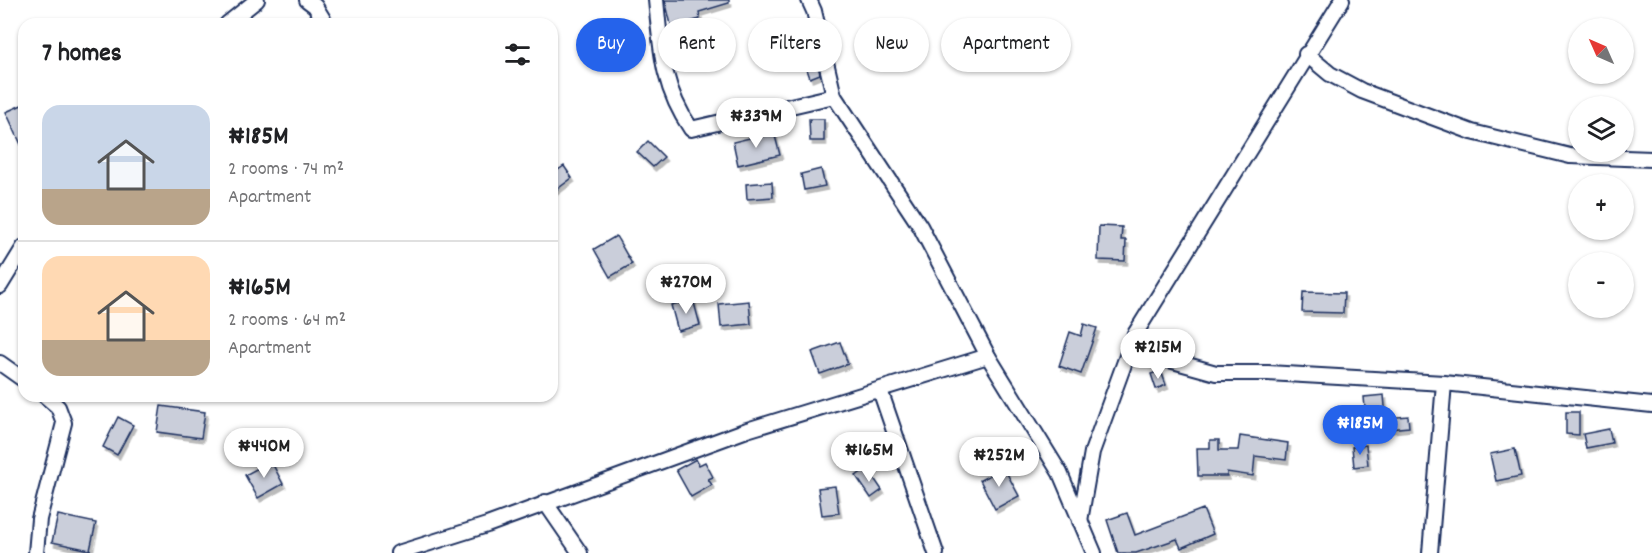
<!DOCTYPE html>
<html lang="en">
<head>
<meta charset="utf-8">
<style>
  body { margin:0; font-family:Dekko,sans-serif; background:#f2f2f2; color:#202124; height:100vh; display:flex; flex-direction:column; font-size:22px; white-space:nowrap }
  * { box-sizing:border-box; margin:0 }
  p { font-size:20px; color:#757577 }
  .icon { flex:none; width:33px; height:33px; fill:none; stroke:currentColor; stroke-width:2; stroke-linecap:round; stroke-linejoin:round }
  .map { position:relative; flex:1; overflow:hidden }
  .drawer { position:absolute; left:18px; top:18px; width:540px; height:384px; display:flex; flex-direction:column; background:#fff; border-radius:18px; box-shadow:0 2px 4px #0004 }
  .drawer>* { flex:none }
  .banner { position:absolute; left:576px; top:18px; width:570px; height:54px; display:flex; gap:12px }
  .needle { width:39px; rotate:315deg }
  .buttons { position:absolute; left:1568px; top:18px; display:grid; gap:12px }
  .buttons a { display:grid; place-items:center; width:66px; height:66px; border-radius:50%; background:#fff; box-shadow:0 2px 4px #0004; font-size:30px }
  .price { position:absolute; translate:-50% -51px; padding:0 14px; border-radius:21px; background:#fff; color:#222; font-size:20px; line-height:39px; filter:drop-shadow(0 2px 3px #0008) }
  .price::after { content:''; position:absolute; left:50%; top:36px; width:18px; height:14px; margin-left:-9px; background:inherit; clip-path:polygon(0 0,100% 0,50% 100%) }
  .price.on { background:#2563eb; color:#fff }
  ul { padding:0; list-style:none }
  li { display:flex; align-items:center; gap:18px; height:150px; padding:0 24px }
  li+li { border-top:2px solid #e0e0e0 }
  li span { display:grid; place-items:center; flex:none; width:168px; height:120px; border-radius:18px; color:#555 }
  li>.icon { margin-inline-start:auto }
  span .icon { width:72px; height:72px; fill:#fffc; stroke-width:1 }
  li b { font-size:26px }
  h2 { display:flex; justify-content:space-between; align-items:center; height:72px; padding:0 24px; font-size:26px }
  .pill { padding:0 21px; border-radius:27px; background:#fff; box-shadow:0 2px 4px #0004; font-size:21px; line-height:54px }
  .pill.on { background:#2563eb; color:#fff }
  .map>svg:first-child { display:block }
  .building { fill:#caceda; stroke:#1b2f5e; stroke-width:1.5; filter:url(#shadow) }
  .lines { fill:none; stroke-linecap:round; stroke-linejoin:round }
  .minor-casing { stroke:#1b2f5e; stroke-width:18 }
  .minor { stroke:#fff; stroke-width:14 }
</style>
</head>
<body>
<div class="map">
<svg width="1652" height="553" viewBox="0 0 1652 553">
  <defs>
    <filter id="shadow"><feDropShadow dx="2.5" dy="4" stdDeviation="0" flood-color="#0004"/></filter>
  </defs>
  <rect width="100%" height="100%" fill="#fff"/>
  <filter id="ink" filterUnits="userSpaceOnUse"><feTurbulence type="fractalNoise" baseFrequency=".0167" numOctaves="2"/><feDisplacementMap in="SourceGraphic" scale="12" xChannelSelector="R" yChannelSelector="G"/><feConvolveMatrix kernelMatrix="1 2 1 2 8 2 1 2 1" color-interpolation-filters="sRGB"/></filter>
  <g filter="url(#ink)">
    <g class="building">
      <path d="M665,0h64v3l-30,9 1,7 -11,3 2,6 -18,5z"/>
      <path d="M816,57l4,17 -10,4 -6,-17z"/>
      <path d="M24,104v47l-18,-39z"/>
      <path d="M809,119h15v22h-14z"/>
      <path d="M774,132l6,23 -42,10 -5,-23z"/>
      <path d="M648,141l16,16 -11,10 -16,-15z"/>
      <path d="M564,166l8,12 -20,15v-19z"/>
      <path d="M821,169l4,17 -21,4 -3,-16z"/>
      <path d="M772,182l1,15 -26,2 -1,-15z"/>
      <path d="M1099,226l23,1 -1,13h5l-1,21 -27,-1z"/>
      <path d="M616,236l16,28 -22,13 -16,-28z"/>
      <path d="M1303,292l41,1 -1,20 -41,-1z"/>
      <path d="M693,299l7,26 -22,6 -7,-26z"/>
      <path d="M749,301l2,23 -30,3 -2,-23z"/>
      <path d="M1084,324l13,4 -16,46 -22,-8 11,-34 11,4z"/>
      <path d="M840,342l8,22 -28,10 -8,-22z"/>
      <path d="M1161,371l5,14 -10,4 -5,-15z"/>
      <path d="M1384,395l2,23 22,-2 1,11 -42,4 -3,-34z"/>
      <path d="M161,406l44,6 -4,26 -44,-6z"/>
      <path d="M1566,412h13v23l-13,-1z"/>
      <path d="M118,417l15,8 -16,30 -14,-8z"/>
      <path d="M1609,429l3,14 -26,5 -3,-14z"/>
      <path d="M1240,436l48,7 -2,17 -31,-4 -2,20 -26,-4v4h-29l-1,-28h13v-8h9v10h19z"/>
      <path d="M1366,445l2,20 -14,2 -2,-20z"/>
      <path d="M1515,449l6,27 -25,5 -6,-27z"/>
      <path d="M696,459l3,6 6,-3 8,15 -5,2 4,6 -21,12 -15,-27z"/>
      <path d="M271,461l12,23 -25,14 -13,-23z"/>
      <path d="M867,468l15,22 -11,8 -15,-22z"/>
      <path d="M1004,468l15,28 -24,13 -15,-29z"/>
      <path d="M835,486l4,27 -17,2 -4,-27z"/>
      <path d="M1203,509l10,25 -32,14 -4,-9 -41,14h-18l-11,-33 20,-7 8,22z"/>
      <path d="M58,515l38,8 -6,27 -38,-8z"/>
    </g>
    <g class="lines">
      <defs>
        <g id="minor">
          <path d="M307,0l8,6 11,18"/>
          <path d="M656,0c5,50 6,87 35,129l143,-33"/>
          <path d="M809,0l5,11 20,85 86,130 68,130 72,117 34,80"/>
          <path d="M227,24l30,-24"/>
          <path d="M1306,54l24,20 32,17 110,41 98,24 82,3"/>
          <path d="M0,286l24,-39"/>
          <path d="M1135,334l15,17 12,7 54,15h52l176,10 208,22"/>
          <path d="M0,363l24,17"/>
          <path d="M880,390l56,163"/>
          <path d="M545,502l35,51"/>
          <path d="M1080,521l12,-69 43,-118 207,-334"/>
          <path d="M36,553l3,-34 25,-96 -6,-16 -13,-11"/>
          <path d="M398,553l89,-28 260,-95 241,-74"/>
          <path d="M1430,553l14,-170"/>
        </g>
      </defs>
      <use href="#minor" class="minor-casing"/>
      <use href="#minor" class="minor"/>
    </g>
  </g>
</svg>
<div class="buttons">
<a><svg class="needle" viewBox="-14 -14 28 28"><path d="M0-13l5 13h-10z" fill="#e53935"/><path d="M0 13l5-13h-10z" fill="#757577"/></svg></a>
<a><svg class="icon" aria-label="layers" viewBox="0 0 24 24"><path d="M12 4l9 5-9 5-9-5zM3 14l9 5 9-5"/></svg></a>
<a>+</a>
<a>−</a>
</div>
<b class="price" style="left:756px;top:149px">₦339M</b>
<b class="price" style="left:686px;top:315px">₦270M</b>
<b class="price" style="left:1158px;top:380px">₦215M</b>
<b class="price on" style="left:1360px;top:456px">₦185M</b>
<b class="price" style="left:264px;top:479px">₦440M</b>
<b class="price" style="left:869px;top:483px">₦165M</b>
<b class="price" style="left:999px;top:488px">₦252M</b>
<div class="banner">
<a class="pill on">Buy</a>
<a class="pill">Rent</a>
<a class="pill">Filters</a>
<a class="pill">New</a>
<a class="pill">Apartment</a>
</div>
<section class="drawer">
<h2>7 homes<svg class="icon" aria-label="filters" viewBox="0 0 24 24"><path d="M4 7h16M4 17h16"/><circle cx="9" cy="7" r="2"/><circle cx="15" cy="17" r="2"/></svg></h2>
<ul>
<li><span style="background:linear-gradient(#c9d6e8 70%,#b9a48a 0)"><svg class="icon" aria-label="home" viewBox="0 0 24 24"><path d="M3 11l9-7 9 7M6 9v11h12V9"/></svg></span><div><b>₦185M</b><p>2 rooms · 74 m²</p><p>Apartment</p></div></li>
<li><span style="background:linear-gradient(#ffd9b3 70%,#b9a48a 0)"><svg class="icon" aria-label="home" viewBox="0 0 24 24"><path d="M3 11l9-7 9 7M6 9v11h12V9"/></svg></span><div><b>₦165M</b><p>2 rooms · 64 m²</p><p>Apartment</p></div></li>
</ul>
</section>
</div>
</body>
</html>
